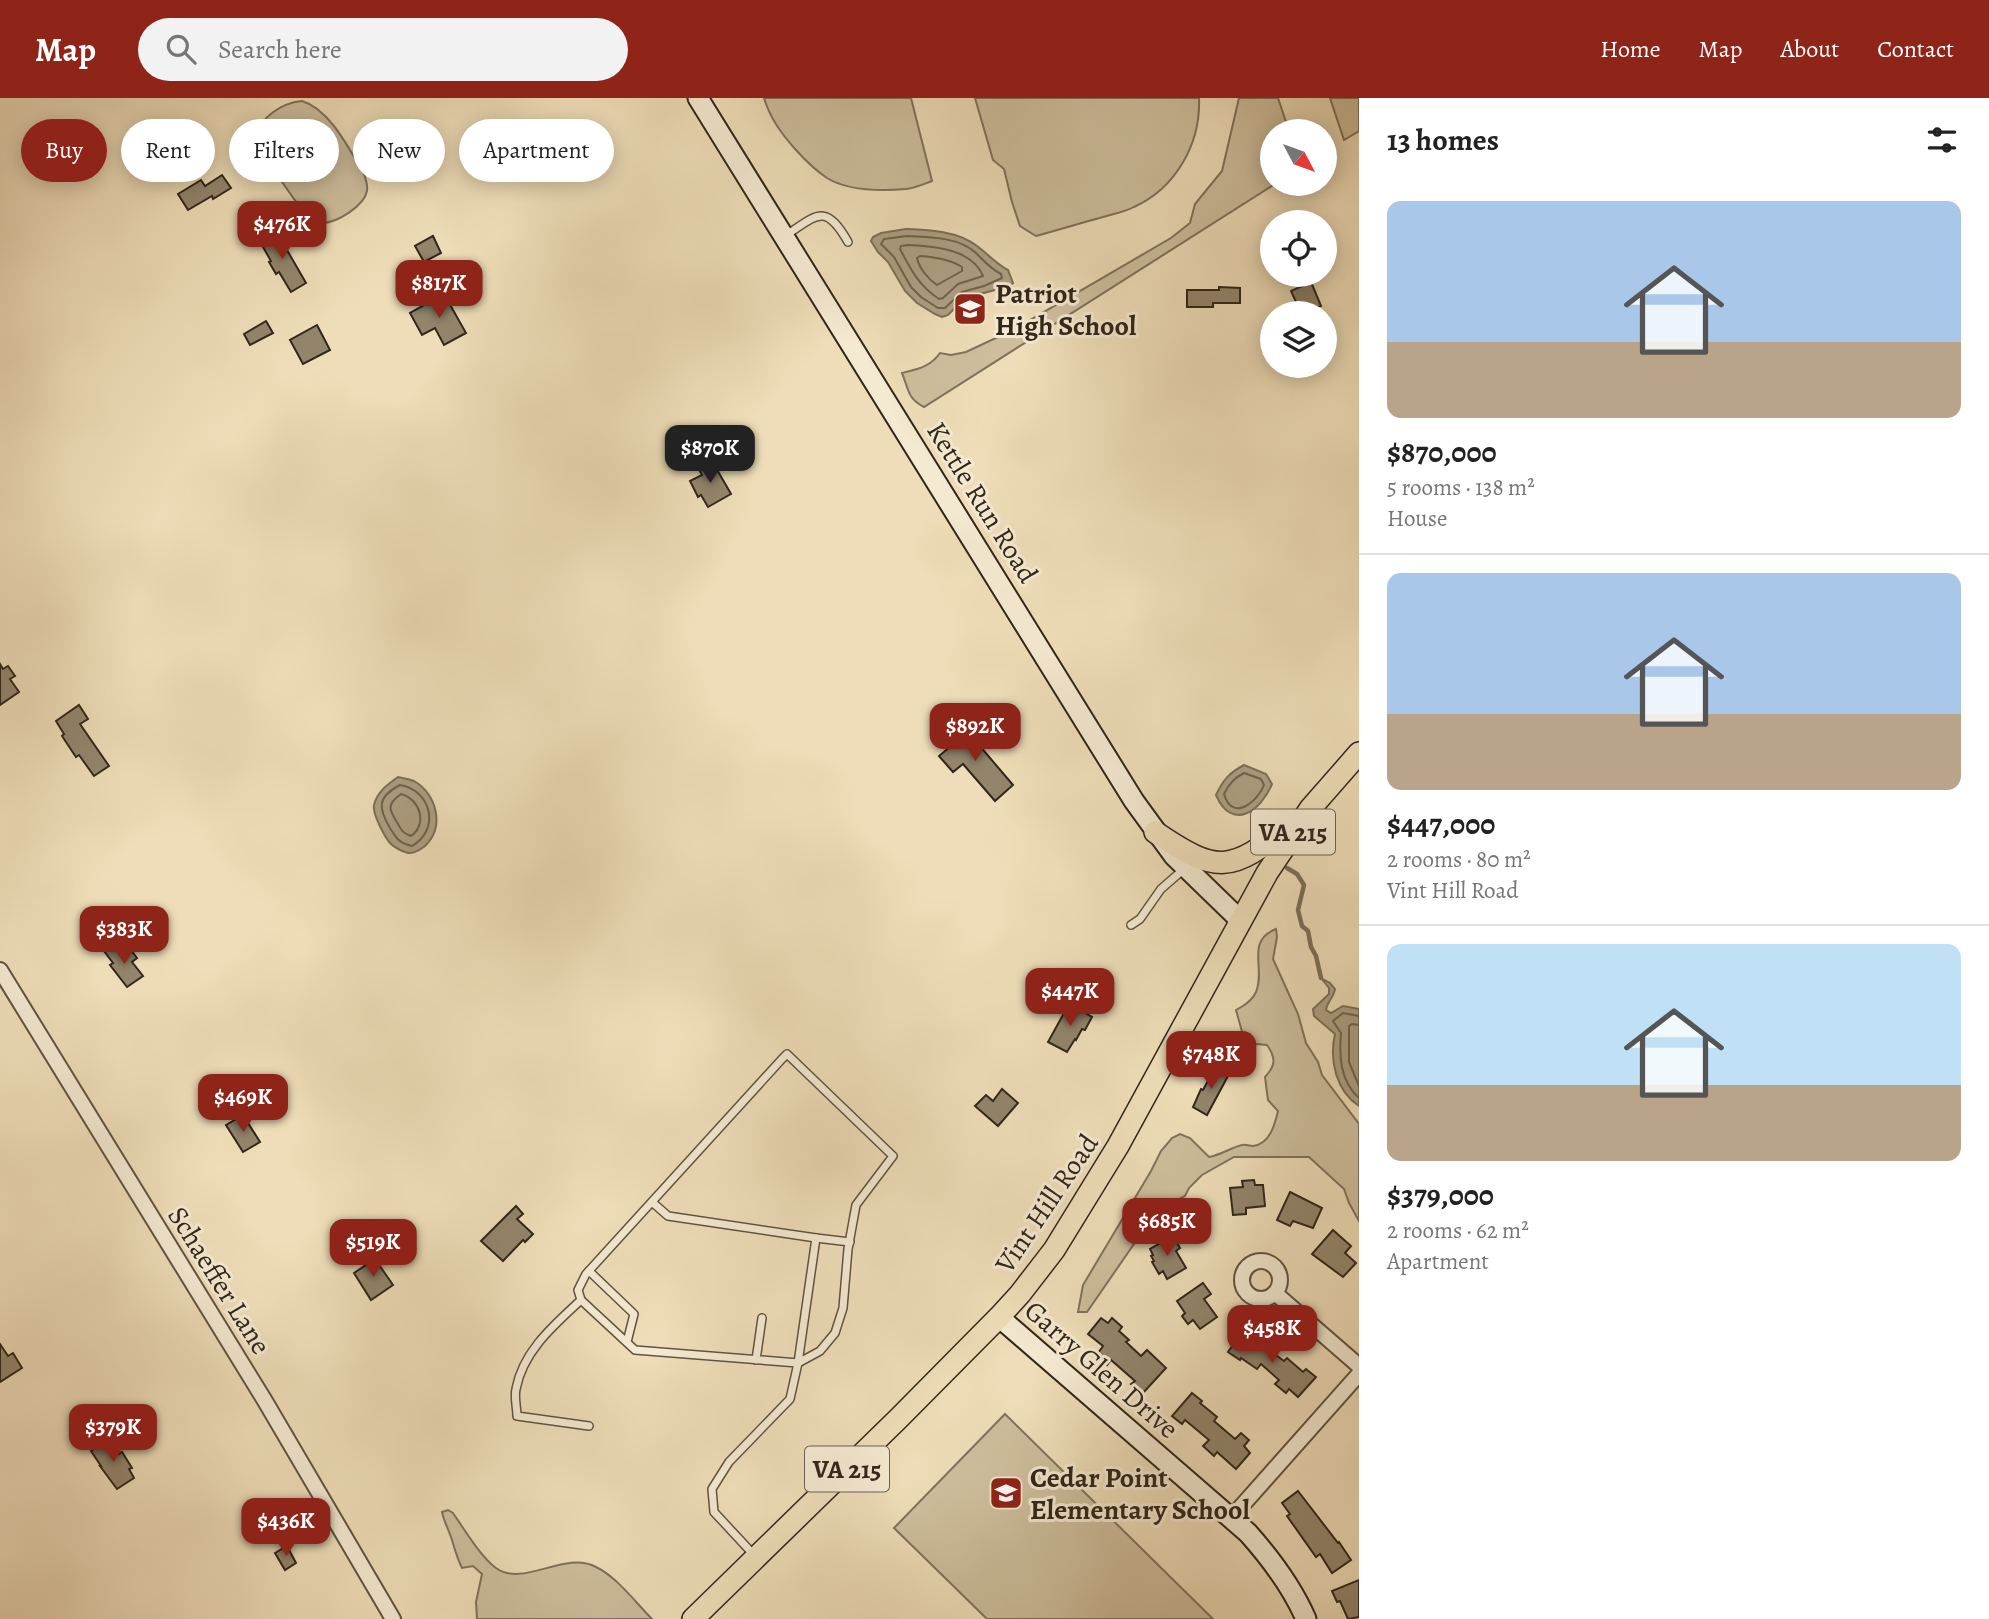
<!DOCTYPE html>
<html lang="en">
<head>
<meta charset="utf-8">
<style>
  body { margin:0; font-family:Alegreya,serif; background:#f2f2f2; color:#222; height:100vh; display:flex; flex-direction:column; font-size:26px; white-space:nowrap }
  * { box-sizing:border-box; margin:0 }
  p { font-size:23px; color:#767676 }
  .icon { flex:none; width:38px; height:38px; fill:none; stroke:currentColor; stroke-width:2; stroke-linecap:round; stroke-linejoin:round }
  .map { position:relative; flex:1; overflow:hidden }
  .drawer { display:flex; flex-direction:column; background:#fff; width:630px }
  .drawer>* { flex:none }
  .top-card { position:absolute; left:21px; top:21px; width:665px; height:63px; display:flex; gap:14px }
  .needle { width:46px; rotate:131deg }
  .tools { position:absolute; left:1260px; top:21px; display:grid; gap:14px }
  .tools a { display:grid; place-items:center; width:77px; height:77px; border-radius:50%; background:#fff; box-shadow:0 4px 18px #0003; font-size:35px }
  .price { position:absolute; translate:-50% -60px; padding:0 16px; border-radius:14px; background:#8f2418; color:#fff; font-size:23px; line-height:46px; filter:drop-shadow(0 2px 4px #0008) }
  .price::after { content:''; position:absolute; left:50%; top:42px; width:21px; height:16px; margin-left:-10px; background:inherit; clip-path:polygon(0 0,100% 0,50% 100%) }
  .price.active { background:#222; color:#fff }
  ul { padding:0; list-style:none }
  li { display:grid; align-content:center; gap:14px; height:371px; padding:0 28px }
  li+li { border-top:2px solid #e0e0e0 }
  li span { display:grid; place-items:center; height:217px; border-radius:14px; color:#555 }
  li>.icon { margin-inline-start:auto }
  span .icon { width:126px; height:126px; fill:#fffc; stroke-width:1 }
  li b { font-size:30px }
  h2 { display:flex; justify-content:space-between; align-items:center; height:84px; padding:0 28px; font-size:30px }
  .tag { padding:0 24px; border-radius:32px; background:#fff; box-shadow:0 4px 18px #0003; font-size:24px; line-height:63px }
  .tag.active { background:#8f2418; color:#fff }
  header { display:flex; align-items:center; gap:42px; box-sizing:border-box; height:98px; padding:0 35px; background:#8f2418; color:#fff }
  header strong { font-size:33px }
  nav { display:flex; gap:38px; margin-inline-start:auto; font-size:24px }
  .search { width:490px; height:63px; background:#f2f2f2; display:flex; align-items:center; gap:18px; box-sizing:border-box; padding:0 24px; border-radius:38px; color:#767676; font-size:26px }
  main { display:flex; flex:1; min-height:0 }
  .map>svg:first-child { display:block }
  .green { fill:#cebe9d; stroke:#7f725c; stroke-width:2 }
  .water { fill:#ad9f82; stroke:#7b6f58; stroke-width:2 }
  .lines { fill:none; stroke-linecap:round; stroke-linejoin:round }
  .shore { stroke:#6e624e; stroke-width:2 }
  .stream { stroke:#7b6f58; stroke-width:4.5 }
  .building { fill:#93856c; stroke:#30261a; stroke-width:2 }
  .lane-casing { stroke:#605442; stroke-width:10 }
  .street-casing { stroke:#605442; stroke-width:18 }
  .secondary-casing { stroke:#30261a; stroke-width:23 }
  .primary-casing { stroke:#30261a; stroke-width:24 }
  .lane { stroke:#f4e9d1; stroke-width:7 }
  .street { stroke:#f4e9d1; stroke-width:14 }
  .secondary { stroke:#f4e9d1; stroke-width:19 }
  .primary { stroke:#eeddb8; stroke-width:21 }
  .labels { text-anchor:middle; stroke-width:6; stroke-linejoin:round; paint-order:stroke }
  .shield { fill:#f4e9d1; stroke:#6b6051; stroke-width:2 }
  .shield-label { font-size:26px; font-weight:bold; fill:#30261a }
  .poi-label { font-size:28px; font-weight:bold; fill:#30261a; stroke:#f4e9d1; text-anchor:start }
  .street-label { font-size:28px; fill:#30261a; stroke:#f4e9d1 }
</style>
</head>
<body>
<header>
<strong>Map</strong>
<div class="search"><svg class="icon" aria-label="search" viewBox="0 0 24 24"><circle cx="10" cy="10" r="6"/><path d="M15 15l6 6"/></svg>Search here</div>
<nav><a>Home</a><a>Map</a><a>About</a><a>Contact</a></nav>
</header>
<main>
<div class="map">
<svg width="1359" height="1521" viewBox="0 0 1359 1521">
  <rect width="100%" height="100%" fill="#eeddb8"/>
  <filter id="stains"><feTurbulence type="fractalNoise" baseFrequency=".00286" numOctaves="4"/><feColorMatrix values="0 0 0 0 .2 0 0 0 0 .09 0 0 0 0 .02 0 0 0 .5 -.17"/></filter>
  <radialGradient id="worn" r=".72"><stop offset=".6" stop-color="#630" stop-opacity="0"/><stop offset="1" stop-color="#630" stop-opacity=".3"/></radialGradient>
  <g class="green">
    <path d="M764,0h147l21,83c-8,3 -17,7 -26,8 -24,2 -58,2 -79,-11 -12,-8 -23,-19 -32,-29 -14,-16 -25,-31 -31,-51z"/>
    <path d="M975,0h224c2,45 -23,90 -65,109 -9,5 -21,7 -31,10 -22,6 -45,13 -67,19l-16,-10 -8,-24 -8,-33 -11,-9z"/>
    <path d="M1239,0h39l11,33h-17v53h3l-351,223c-17,-9 -15,-17 -22,-34 16,-4 28,-6 38,-20l11,2 15,-3 47,-22 158,-92 19,-15 5,-19 27,-33z"/>
    <path d="M1330,0h29v33l-15,9z"/>
    <path d="M302,3c28,8 48,50 62,73 2,6 4,11 3,17 -3,15 -30,32 -45,32 -6,0 -10,-3 -15,-6 -12,-17 -47,-62 -48,-81 -1,-9 6,-18 13,-23 9,-7 19,-11 30,-12z"/>
    <path d="M1276,831l1,8 -4,22 25,55 8,29 12,19 4,13 37,49v97l-10,-18 -5,-14 -35,-32h-75l-32,18 -13,13 -4,8 -10,5 -23,17 -65,94h-9l5,-27 68,-114 10,-20 11,-13 8,-4 10,4 19,19c12,-2 21,-9 33,-12 3,-1 7,1 11,1 17,-2 22,-22 25,-35l-10,-11 -3,-23c11,-12 11,-19 2,-32l-10,-1 -11,2 -10,-36c7,-4 16,-9 20,-18 10,-23 -11,-51 20,-63z"/>
    <path d="M1005,1316l208,205h-226l-93,-91z"/>
    <path d="M448,1412l5,3c11,16 28,44 43,55 27,20 69,-18 100,-1 21,10 40,36 56,52h-175l-1,-17 6,-28 -9,-8 -11,2c-5,-10 -7,-18 -10,-28 -3,-10 -8,-18 -10,-28z"/>
  </g>
  <g class="water">
    <path d="M906,131c24,1 51,2 71,17 11,8 18,17 31,24l5,13 -3,3 -45,12 -17,17 -6,2 -7,-3 -18,-11 -12,-12 -17,-29 -10,-10 -7,-11 2,-4 8,-4z"/>
    <path d="M1244,667l22,9 6,10c-11,27 -40,48 -56,11 7,-15 13,-22 28,-30z"/>
    <path d="M398,679c5,1 11,2 16,4 23,13 31,46 11,65 -4,3 -9,7 -15,7 -5,0 -15,-5 -19,-9 -6,-6 -19,-31 -17,-39 3,-13 14,-21 24,-28z"/>
    <path d="M1321,880l9,5 5,6c-1,8 -8,13 -9,21l5,3 12,-7 16,3v97c-23,-15 -30,-46 -24,-72l-21,-18 -1,-7 16,-15v-6z"/>
  </g>
  <g class="lines">
    <g class="shore">
      <path d="M907,138c22,1 52,1 69,17 8,8 15,16 25,21l1,4 -18,8 -22,6 -17,16h-7l-17,-11 -10,-10 -17,-30 -13,-13 3,-5z"/>
      <path d="M908,147c26,1 64,4 75,31l-25,8 -15,14 -4,1c-20,-13 -28,-29 -39,-50l1,-3z"/>
      <path d="M920,158c14,1 30,3 42,11v4l-25,14c-9,-6 -18,-17 -20,-27z"/>
      <path d="M1244,675l17,6 3,6c-7,18 -32,37 -40,9 5,-10 10,-16 20,-21z"/>
      <path d="M400,687c31,5 41,44 12,61 -14,-4 -15,-7 -22,-18 -12,-20 -13,-31 10,-43z"/>
      <path d="M401,696c19,5 27,30 10,42 -8,-3 -9,-5 -13,-12 -8,-13 -13,-19 3,-30z"/>
      <path d="M1359,918l-16,-3 -10,8 8,12c-2,23 -1,48 18,65"/>
      <path d="M1359,927l-7,-1 -3,2v36l10,24"/>
    </g>
    <path class="stream" d="M1287,770l10,6 7,11 -6,25 4,16 6,5 3,16 5,9 5,22"/>
  </g>
  <g class="building">
    <path d="M222,77l9,13 -18,11 -1,-3 -24,14 -10,-16 23,-14 4,6z"/>
    <path d="M276,133l30,52 -15,9 -12,-20 -3,2 -7,-12 2,-1 -12,-21z"/>
    <path d="M433,138l8,17 -17,9 -9,-16z"/>
    <path d="M1311,184l10,24 -20,7 -10,-22z"/>
    <path d="M1219,189l21,1v15h-27v4h-26v-17h32z"/>
    <path d="M444,196l22,39 -22,12 -9,-17 -13,7 -12,-22z"/>
    <path d="M266,223l7,12 -23,12 -6,-11z"/>
    <path d="M317,227l13,25 -27,14 -13,-24z"/>
    <path d="M712,363l19,33 -23,13 -7,-12 -3,2 -8,-16 12,-6 -3,-6z"/>
    <path d="M0,566l3,5 5,-3 7,10 -5,3 9,13 -19,13z"/>
    <path d="M79,607l9,14 -8,5 29,42 -15,10 -15,-21 -3,2 -14,-21 2,-2 -8,-13z"/>
    <path d="M960,629l11,13 2,-2 40,47 -18,16 -32,-37 -10,8 -14,-16 12,-10 -6,-6z"/>
    <path d="M113,847l9,11 8,-7 7,9 -5,4 11,14 -16,11 -17,-22 3,-2 -9,-12z"/>
    <path d="M1069,906l23,13 -7,13 -3,-1 -6,11 -1,-1 -8,13 -19,-10z"/>
    <path d="M1216,968l13,8 -22,41 -14,-8 8,-18 2,1z"/>
    <path d="M1002,991l16,14 -20,23 -23,-20 11,-11 7,6z"/>
    <path d="M243,1017l17,27 -17,10 -17,-27z"/>
    <path d="M1254,1082l1,5h8l2,21 -19,2v6l-13,1 -3,-27 13,-1 -1,-6z"/>
    <path d="M1290,1094l32,16 -9,20 -20,-7 -3,5 -13,-6z"/>
    <path d="M516,1108l7,8 -6,5 16,15 -8,8 -2,-2 -20,21 -22,-20z"/>
    <path d="M1333,1132l18,16 -6,7 11,10 -13,14 -31,-23z"/>
    <path d="M1173,1138l7,12 -4,3 10,17 -19,11 -4,-8 -4,3 -7,-12 2,-1 -3,-5 2,-1 -3,-6z"/>
    <path d="M375,1161l18,26 -22,15 -17,-27z"/>
    <path d="M1203,1185l8,11 -7,5 13,18 -17,12 -7,-9 -5,4 -6,-8 3,-3 -8,-12z"/>
    <path d="M1101,1220l7,5 4,-5 10,9 -3,4 10,9 -3,2 15,14 6,-6 19,18 -24,26 -11,-10 4,-3 -24,-21 -4,5 -11,-9 7,-10 -15,-12z"/>
    <path d="M1243,1233l41,30 3,-3 16,14 3,-3 10,8 -18,20 -9,-8 -3,4 -11,-9 4,-4 -18,-16 -4,5 -16,-11 -1,2 -12,-8z"/>
    <path d="M0,1246l8,12 5,-3 9,15 -22,14z"/>
    <path d="M1192,1295l10,8 -2,2 17,14 -3,4 21,18 6,-6 8,7 -5,6 6,7 -14,16 -19,-17 -3,4 -11,-10 6,-6 -24,-20 -3,4 -10,-8z"/>
    <path d="M109,1341l10,15 3,-2 10,16 -3,1 5,9 -17,11 -17,-23h1l-10,-15z"/>
    <path d="M1298,1393l40,52 1,-1 12,18 -19,13 -12,-19 -4,3 -29,-41 3,-2 -8,-11z"/>
    <path d="M287,1448l9,17 -11,7 -10,-17z"/>
    <path d="M1359,1482v37l-11,2 -8,-18 -3,1 -5,-11z"/>
  </g>
  <g class="lines">
    <defs>
      <g id="lane">
        <path d="M785,138c32,-21 40,-34 63,6"/>
        <path d="M1131,827l9,-6 21,-30 23,-20"/>
        <path d="M816,1140l34,4"/>
        <path d="M589,1173l45,43 -7,28"/>
        <path d="M581,1202l-3,-10 8,-16 196,-215 5,-5 106,102 -37,49 -8,44 -5,59 -8,25 -15,18 -22,12 18,-125 -148,-22 -16,-14"/>
        <path d="M756,1262l6,-42"/>
        <path d="M589,1328l-72,-10c0,-8 -3,-19 -1,-27 7,-38 38,-64 65,-89l54,50 163,13 -8,36 -61,63 -17,27 2,23 40,43"/>
      </g>
      <g id="street">
        <path d="M0,872l265,431 128,218"/>
        <circle cx="1261" cy="1182" r="19"/>
        <path d="M1275,1195l84,73"/>
        <path d="M1231,1420l128,-144"/>
      </g>
      <g id="secondary">
        <path d="M698,0l436,703 40,55 66,64"/>
        <path d="M999,1219l249,216c24,27 44,54 58,86"/>
      </g>
      <g id="primary">
        <path d="M1155,734c63,43 76,40 134,-6"/>
        <path d="M693,1521l206,-201 100,-101 21,-23 34,-44 64,-104 149,-273 43,-64 49,-56"/>
      </g>
    </defs>
    <use href="#lane" class="lane-casing"/>
    <use href="#street" class="street-casing"/>
    <use href="#secondary" class="secondary-casing"/>
    <use href="#primary" class="primary-casing"/>
    <use href="#lane" class="lane"/>
    <use href="#street" class="street"/>
    <use href="#secondary" class="secondary"/>
    <use href="#primary" class="primary"/>
  </g>
  <defs>
    <symbol id="school-square" viewBox="-11 -11 22 22"><rect x="-9" y="-9" width="18" height="18" rx="4" fill="#8f2418" stroke="#f4e9d1"/><path d="M0-5L7-2L0 1L-7-2ZM-4 1L0 2.5L4 1V4Q0 6-4 4Z" fill="#fff"/></symbol>
  </defs>
  <g fill-rule="evenodd">
    <use href="#school-square" x="951" y="192" width="38" height="38"/>
    <use href="#school-square" x="987" y="1376" width="38" height="38"/>
  </g>
  <g class="labels">
    <g class="shield">
      <rect x="1251" y="711.5" width="84" height="45" rx="5"/>
      <rect x="805" y="1348.5" width="84" height="45" rx="5"/>
    </g>
    <g class="shield-label">
      <text x="1293" y="743">VA 215</text>
      <text x="847" y="1380">VA 215</text>
    </g>
    <g class="poi-label">
      <text x="995" y="205">Patriot<tspan x="995" dy="32">High School</tspan></text>
      <text x="1030" y="1389">Cedar Point<tspan x="1030" dy="32">Elementary School</tspan></text>
    </g>
    <g class="street-label">
      <text transform="translate(983 404) rotate(58)" y="10">Kettle Run Road</text>
      <text transform="translate(1046 1105) rotate(-56)" y="10">Vint Hill Road</text>
      <text transform="translate(220 1182) rotate(58)" y="10">Schaeffer Lane</text>
      <text transform="translate(1102 1271) rotate(41)" y="10">Garry Glen Drive</text>
    </g>
  </g>
  <rect width="100%" height="100%" filter="url(#stains)"/>
  <rect width="100%" height="100%" fill="url(#worn)"/>
</svg>
<div class="tools">
<a><svg class="needle" viewBox="-14 -14 28 28"><path d="M0-13l5 13h-10z" fill="#e53935"/><path d="M0 13l5-13h-10z" fill="#767676"/></svg></a>
<a><svg class="icon" aria-label="locate" viewBox="0 0 24 24"><circle cx="12" cy="12" r="6"/><path d="M12 2v4M12 18v4M2 12h4M18 12h4"/></svg></a>
<a><svg class="icon" aria-label="layers" viewBox="0 0 24 24"><path d="M12 4l9 5-9 5-9-5zM3 14l9 5 9-5"/></svg></a>
</div>
<b class="price" style="left:282px;top:163px">$476K</b>
<b class="price" style="left:439px;top:222px">$817K</b>
<b class="price active" style="left:710px;top:387px">$870K</b>
<b class="price" style="left:975px;top:665px">$892K</b>
<b class="price" style="left:124px;top:868px">$383K</b>
<b class="price" style="left:1070px;top:930px">$447K</b>
<b class="price" style="left:1211px;top:993px">$748K</b>
<b class="price" style="left:243px;top:1036px">$469K</b>
<b class="price" style="left:1167px;top:1160px">$685K</b>
<b class="price" style="left:373px;top:1181px">$519K</b>
<b class="price" style="left:1272px;top:1267px">$458K</b>
<b class="price" style="left:113px;top:1366px">$379K</b>
<b class="price" style="left:286px;top:1460px">$436K</b>
<div class="top-card">
<a class="tag active">Buy</a>
<a class="tag">Rent</a>
<a class="tag">Filters</a>
<a class="tag">New</a>
<a class="tag">Apartment</a>
</div>
</div>
<section class="drawer">
<h2>13 homes<svg class="icon" aria-label="filters" viewBox="0 0 24 24"><path d="M4 7h16M4 17h16"/><circle cx="9" cy="7" r="2"/><circle cx="15" cy="17" r="2"/></svg></h2>
<ul>
<li><span style="background:linear-gradient(#a9c7e8 65%,#b9a48a 0)"><svg class="icon" aria-label="home" viewBox="0 0 24 24"><path d="M3 11l9-7 9 7M6 9v11h12V9"/></svg></span><div><b>$870,000</b><p>5 rooms · 138 m²</p><p>House</p></div></li>
<li><span style="background:linear-gradient(#a9c7e8 65%,#b9a48a 0)"><svg class="icon" aria-label="home" viewBox="0 0 24 24"><path d="M3 11l9-7 9 7M6 9v11h12V9"/></svg></span><div><b>$447,000</b><p>2 rooms · 80 m²</p><p>Vint Hill Road</p></div></li>
<li><span style="background:linear-gradient(#bfe0f5 65%,#b9a48a 0)"><svg class="icon" aria-label="home" viewBox="0 0 24 24"><path d="M3 11l9-7 9 7M6 9v11h12V9"/></svg></span><div><b>$379,000</b><p>2 rooms · 62 m²</p><p>Apartment</p></div></li>
</ul>
</section>
</main>
</body>
</html>
